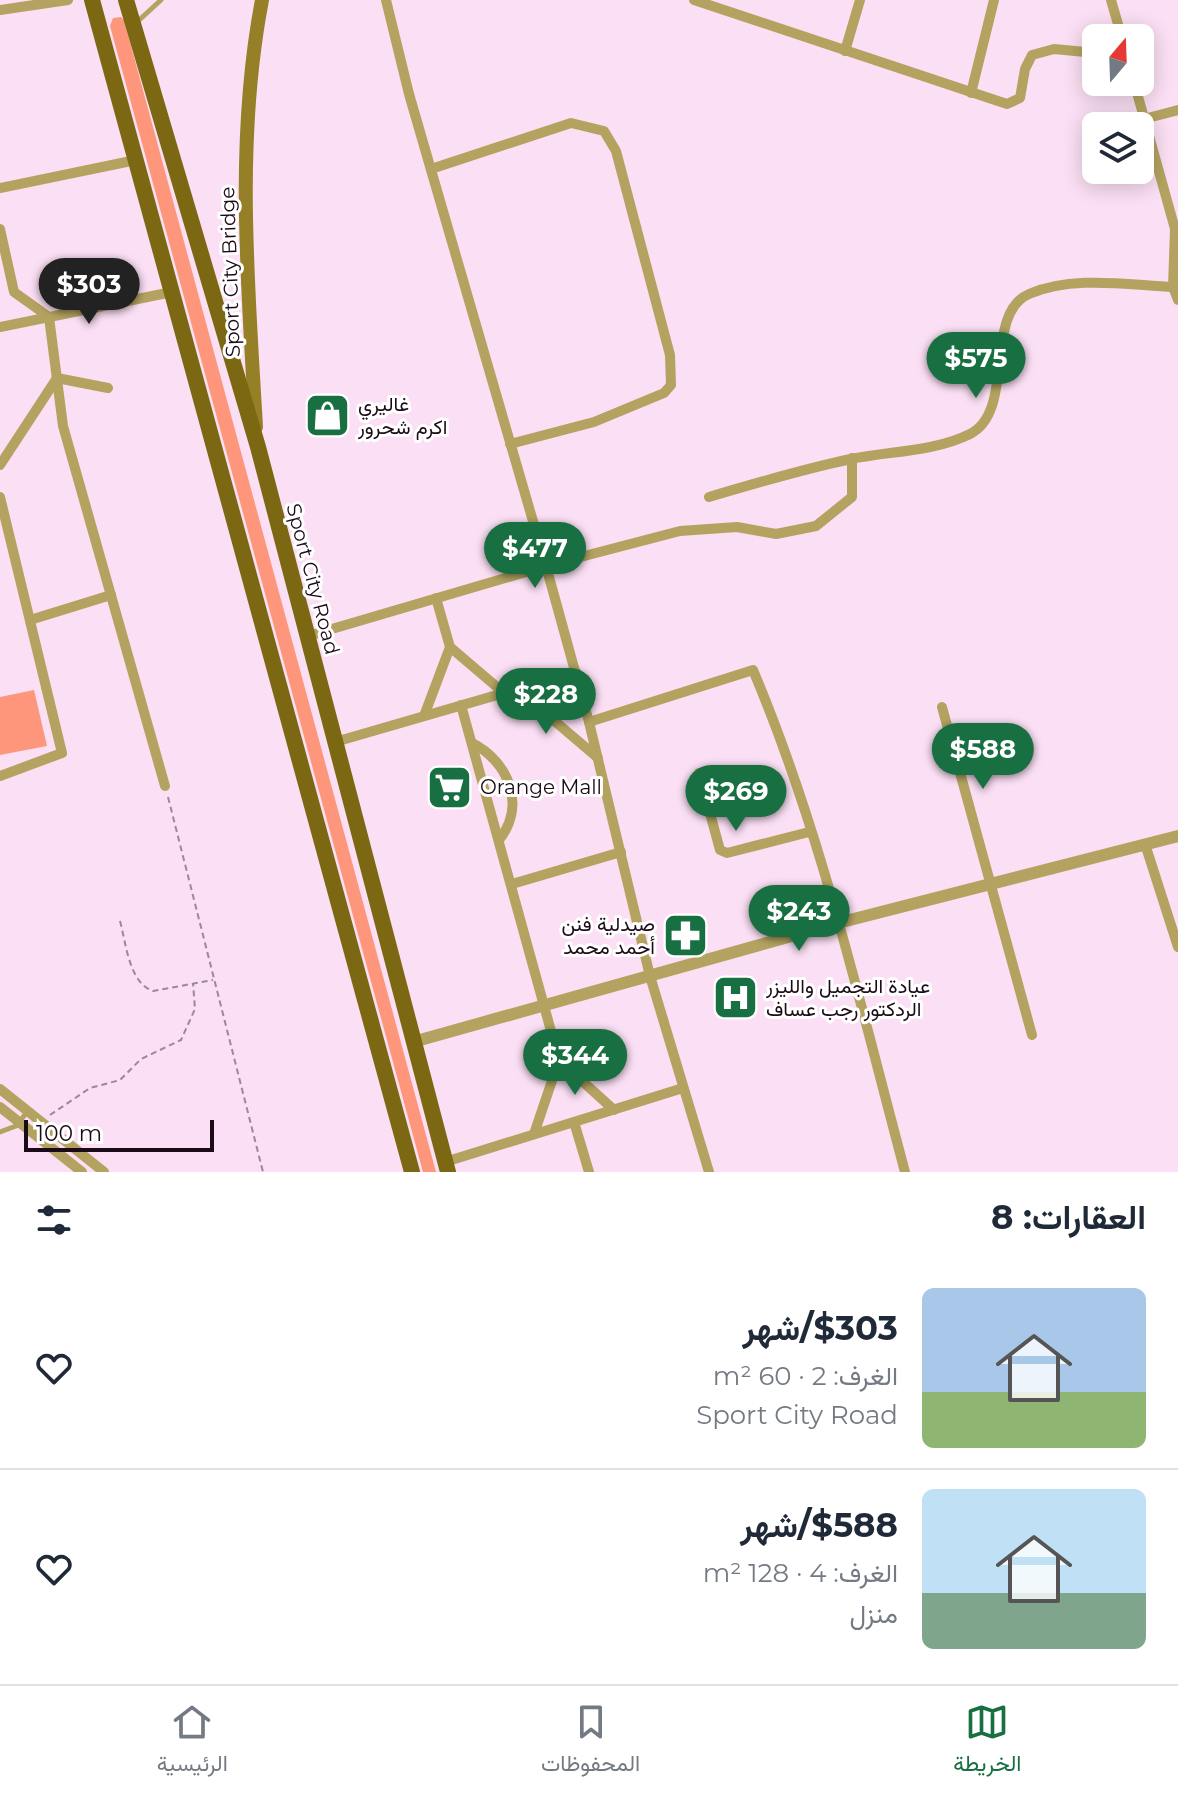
<!DOCTYPE html>
<html lang="ar">
<head>
<meta charset="utf-8">
<style>
  body { margin:0; font-family:Montserrat,Vazirmatn,sans-serif; background:#f6f6f7; color:#1f2937; direction:rtl; height:100vh; display:flex; flex-direction:column; font-size:30px; white-space:nowrap }
  * { box-sizing:border-box; margin:0 }
  p { font-size:26px; color:#747a83 }
  .icon { flex:none; width:44px; height:44px; fill:none; stroke:currentColor; stroke-width:2; stroke-linecap:round; stroke-linejoin:round }
  .map { position:relative; height:1172px; overflow:hidden; direction:ltr }
  .drawer { display:flex; flex-direction:column; background:#fff; flex:1 }
  .drawer>* { flex:none }
  .needle { width:52px; rotate:19deg }
  .tools { position:absolute; left:1082px; top:24px; display:grid; gap:16px }
  .tools a { display:grid; place-items:center; width:72px; height:72px; border-radius:12px; background:#fff; box-shadow:0 4px 20px #0003; font-size:40px }
  .scale { position:absolute; left:24px; bottom:20px; width:190px; box-sizing:border-box; padding-left:8px; border:4px solid #1a0b17; border-top:0; font-size:22px; line-height:28px; white-space:nowrap; color:#1a0b17; -webkit-text-stroke:6px #fff; paint-order:stroke }
  .price { position:absolute; translate:-50% -68px; padding:0 18px; border-radius:28px; background:#186f42; color:#fff; font-size:26px; line-height:52px; filter:drop-shadow(0 2px 4px #0008) }
  .price::after { content:''; position:absolute; left:50%; top:48px; width:24px; height:18px; margin-left:-12px; background:inherit; clip-path:polygon(0 0,100% 0,50% 100%) }
  .price.current { background:#222; color:#fff }
  ul { padding:0; list-style:none }
  li { display:flex; align-items:center; gap:24px; height:200px; padding:0 32px }
  li+li { border-top:2px solid #e0e1e3 }
  li span { display:grid; place-items:center; flex:none; width:224px; height:160px; border-radius:12px; color:#555 }
  li>.icon { margin-inline-start:auto }
  span .icon { width:96px; height:96px; fill:#fffc; stroke-width:1 }
  li b { font-size:34px }
  h2 { display:flex; justify-content:space-between; align-items:center; height:96px; padding:0 32px; font-size:34px }
  .menu { display:flex; justify-content:space-around; align-items:center; height:112px; border-top:2px solid #e0e1e3; background:#fff; font-size:22px; color:#747a83 }
  .menu a { display:grid; justify-items:center; gap:4px }
  .menu .current { color:#186f42 }
  .map>svg:first-child { display:block }
  .green { fill:#fe967c }
  .lines { fill:none; stroke-linecap:round; stroke-linejoin:round }
  .path { stroke:#9e8799; stroke-width:2; stroke-dasharray:6 4; stroke-linecap:butt }
  .service { stroke:#b4a360; stroke-width:5 }
  .minor { stroke:#b4a360; stroke-width:10 }
  .tertiary { stroke:#b4a360; stroke-width:12 }
  .secondary { stroke:#958028; stroke-width:14 }
  .primary { stroke:#7c6812; stroke-width:16 }
  .labels { text-anchor:middle; stroke-width:6; stroke-linejoin:round; paint-order:stroke }
  .street-label { font-size:20px; fill:#1a0b17; stroke:#fff }
  .poi-label { font-size:20px; fill:#1a0b17; stroke:#fff; text-anchor:start }
</style>
</head>
<body>
<div class="map">
<svg width="1178" height="1172" viewBox="0 0 1178 1172">
  <rect width="100%" height="100%" fill="#fbdff4"/>
  <g class="green">
    <path d="M121,17l3,3 312,1152h-13l-313,-1146 3,-8z"/>
    <path d="M34,690l13,56 -47,9v-58z"/>
  </g>
  <g class="lines">
    <g class="path">
      <path d="M168,797l95,375"/>
      <path d="M120,921c6,22 9,62 33,70l60,-11"/>
      <path d="M50,1115l40,-27 30,-8 21,-21 40,-19 14,-31 -2,-26"/>
    </g>
    <g class="service">
      <path d="M137,22l24,-22"/>
      <path d="M0,1132l16,-6 11,-14"/>
    </g>
    <g class="minor">
      <path d="M386,0l23,94 137,472 43,156 61,254 59,196"/>
      <path d="M694,0l313,104 13,-6 5,-29 7,-14 22,-6 42,4"/>
      <path d="M1111,0l11,38"/>
      <path d="M0,10l68,-10"/>
      <path d="M845,51l15,-51"/>
      <path d="M1134,82l41,147 -2,58 5,13"/>
      <path d="M971,93l23,-93"/>
      <path d="M1144,119l34,-9"/>
      <path d="M431,169l140,-46 33,8 12,20 54,204 1,30 -7,8 -70,29 -84,22"/>
      <path d="M0,188l136,-28"/>
      <path d="M0,229l14,63 35,25 14,109 102,360"/>
      <path d="M0,327l172,-35"/>
      <path d="M0,465l57,-87 51,10"/>
      <path d="M0,497l62,256 -62,23"/>
      <path d="M709,497c47,-14 94,-28 142,-38 38,-8 83,-7 119,-25 46,-23 13,-120 59,-140 44,-19 98,-9 144,-7"/>
      <path d="M436,598l14,49 54,46"/>
      <path d="M30,620l81,-25"/>
      <path d="M308,636l238,-70 134,-35 57,-4 39,7 40,-8 36,-29v-39"/>
      <path d="M517,689l81,69"/>
      <path d="M461,705l98,355 -25,74"/>
      <path d="M942,707l90,328"/>
      <path d="M424,716l26,-69"/>
      <path d="M589,722l164,-52c68,161 107,334 152,502"/>
      <path d="M335,742l241,-70"/>
      <path d="M472,743c36,18 55,62 27,97"/>
      <path d="M699,773l21,77 7,3 82,-21"/>
      <path d="M1145,844l33,103"/>
      <path d="M512,884l109,-32"/>
      <path d="M559,1060l55,50"/>
      <path d="M0,1089l104,83"/>
      <path d="M0,1107l82,65"/>
      <path d="M574,1122l15,50"/>
      <path d="M445,1162l238,-74"/>
    </g>
    <path class="tertiary" d="M413,1042l425,-119 340,-87"/>
    <path class="secondary" d="M256,427c-8,-142 -21,-286 6,-427"/>
    <g class="primary">
      <path d="M92,0l320,1172"/>
      <path d="M126,0l132,447 190,725"/>
    </g>
  </g>
  <defs>
    <symbol id="shop-square" viewBox="-11 -11 22 22"><rect x="-9" y="-9" width="18" height="18" rx="4" fill="#186f42" stroke="#fff"/><path d="M-5-2.5h2.3a2.7 3.5 0 0 1 5.4 0H5L5.5 6h-11ZM-1.5-2.5h3a1.5 2.3 0 0 0-3 0Z" fill="#fff"/></symbol>
    <symbol id="supermarket-square" viewBox="-11 -11 22 22"><rect x="-9" y="-9" width="18" height="18" rx="4" fill="#186f42" stroke="#fff"/><path d="M-6-5.5h2.5l.6 2H6L4.5 2H-2.5L-4.4-4H-6ZM-1.5 3.2a1.3 1.3 0 1 0 .1 0ZM3 3.2a1.3 1.3 0 1 0 .1 0Z" fill="#fff"/></symbol>
    <symbol id="pharmacy-square" viewBox="-11 -11 22 22"><rect x="-9" y="-9" width="18" height="18" rx="4" fill="#186f42" stroke="#fff"/><path d="M-2-6h4v4h4v4h-4v4h-4v-4h-4v-4h4Z" fill="#fff"/></symbol>
    <symbol id="hospital-square" viewBox="-11 -11 22 22"><rect x="-9" y="-9" width="18" height="18" rx="4" fill="#186f42" stroke="#fff"/><path d="M-5-5h3v3.5h4V-5h3V5h-3V1.5h-4V5h-3Z" fill="#fff"/></symbol>
  </defs>
  <g fill-rule="evenodd">
    <use href="#shop-square" x="302" y="390" width="51" height="51"/>
    <use href="#supermarket-square" x="424" y="762" width="51" height="51"/>
    <use href="#pharmacy-square" x="660" y="910" width="51" height="51"/>
    <use href="#hospital-square" x="710" y="972" width="51" height="51"/>
  </g>
  <g class="labels">
    <g class="street-label">
      <text transform="translate(230 272) rotate(-92)" y="7">Sport City Bridge</text>
      <text transform="translate(313 579) rotate(75)" y="7">Sport City Road</text>
    </g>
    <g class="poi-label">
      <text x="358" y="411">غاليري<tspan x="358" dy="23">اكرم شحرور</tspan></text>
      <text x="480" y="794">Orange Mall</text>
      <text x="655" y="931" text-anchor="end">صيدلية فنن<tspan x="655" dy="23">أحمد محمد</tspan></text>
      <text x="766" y="993">عيادة التجميل والليزر<tspan x="766" dy="23">الردكتور رجب عساف</tspan></text>
    </g>
  </g>
</svg>
<div class="tools">
<a><svg class="needle" viewBox="-14 -14 28 28"><path d="M0-13l5 13h-10z" fill="#e53935"/><path d="M0 13l5-13h-10z" fill="#747a83"/></svg></a>
<a><svg class="icon" aria-label="layers" viewBox="0 0 24 24"><path d="M12 4l9 5-9 5-9-5zM3 14l9 5 9-5"/></svg></a>
</div>
<div class="scale">100 m</div>
<b class="price current" style="left:89px;top:326px">$303</b>
<b class="price" style="left:976px;top:400px">$575</b>
<b class="price" style="left:535px;top:590px">$477</b>
<b class="price" style="left:546px;top:736px">$228</b>
<b class="price" style="left:983px;top:791px">$588</b>
<b class="price" style="left:736px;top:833px">$269</b>
<b class="price" style="left:799px;top:953px">$243</b>
<b class="price" style="left:575px;top:1097px">$344</b>
</div>
<section class="drawer">
<h2>العقارات: 8<svg class="icon" aria-label="filters" viewBox="0 0 24 24"><path d="M4 7h16M4 17h16"/><circle cx="9" cy="7" r="2"/><circle cx="15" cy="17" r="2"/></svg></h2>
<ul>
<li><span style="background:linear-gradient(#a9c7e8 65%,#8fb573 0)"><svg class="icon" aria-label="home" viewBox="0 0 24 24"><path d="M3 11l9-7 9 7M6 9v11h12V9"/></svg></span><div><b>$303/شهر</b><p>الغرف: 2 · 60 m²</p><p>Sport City Road</p></div><svg class="icon" aria-label="heart" viewBox="0 0 24 24"><path d="M12 20l-8-8c-3-5 5-10 8-4 3-6 11-1 8 4z"/></svg></li>
<li><span style="background:linear-gradient(#bfe0f5 65%,#7fa58c 0)"><svg class="icon" aria-label="home" viewBox="0 0 24 24"><path d="M3 11l9-7 9 7M6 9v11h12V9"/></svg></span><div><b>$588/شهر</b><p>الغرف: 4 · 128 m²</p><p>منزل</p></div><svg class="icon" aria-label="heart" viewBox="0 0 24 24"><path d="M12 20l-8-8c-3-5 5-10 8-4 3-6 11-1 8 4z"/></svg></li>
</ul>
</section>
<nav class="menu">
<a class="current"><svg class="icon" aria-label="map" viewBox="0 0 24 24"><path d="M3 6l6-2 6 2 6-2v14l-6 2-6-2-6 2zM9 4v14M15 6v14"/></svg>الخريطة</a>
<a><svg class="icon" aria-label="saved" viewBox="0 0 24 24"><path d="M7 4h10v16l-5-4-5 4z"/></svg>المحفوظات</a>
<a><svg class="icon" aria-label="home" viewBox="0 0 24 24"><path d="M3 11l9-7 9 7M6 9v11h12V9"/></svg>الرئيسية</a>
</nav>
</body>
</html>
